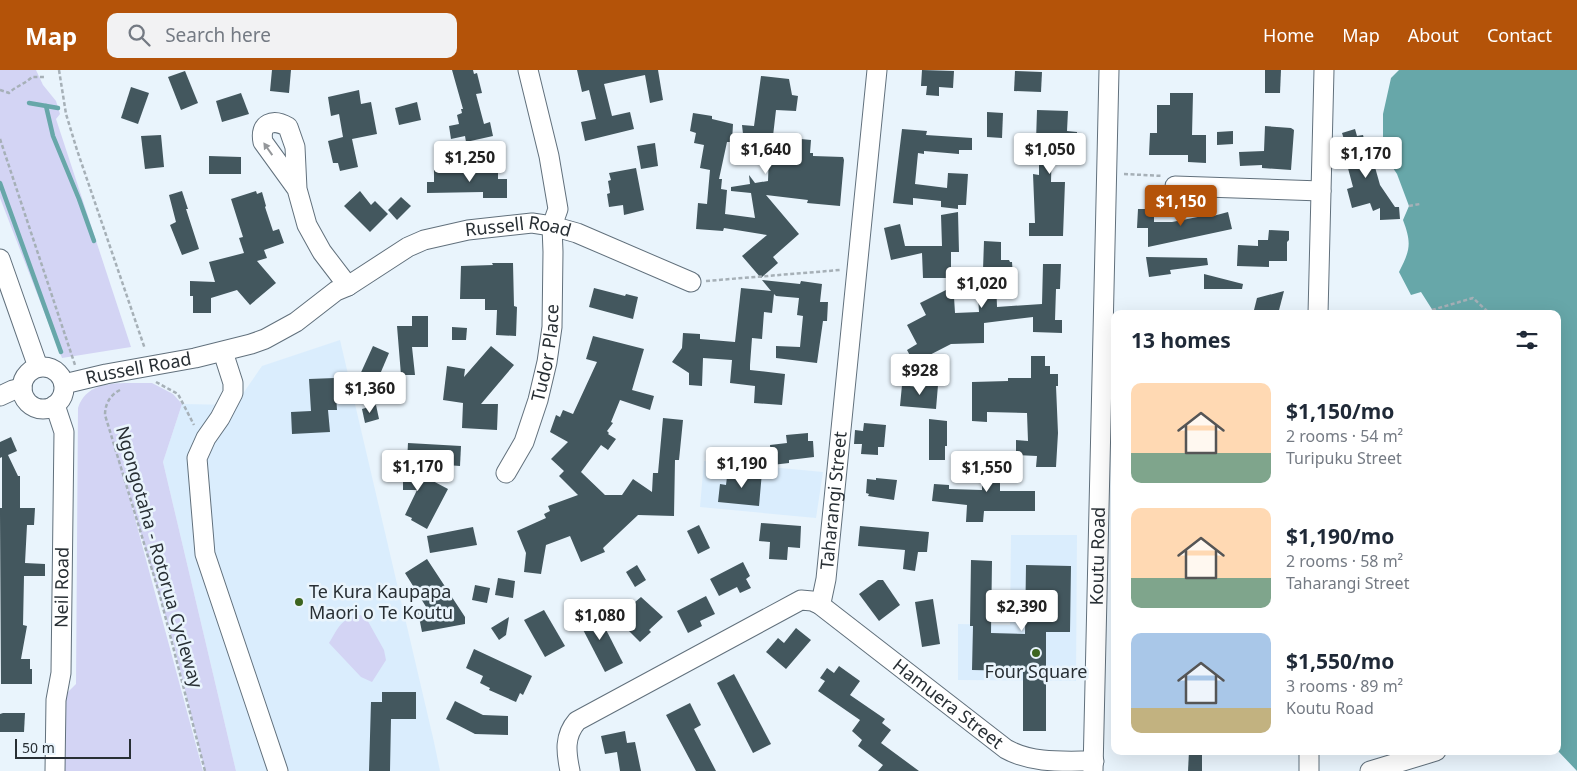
<!DOCTYPE html>
<html lang="en">
<head>
<meta charset="utf-8">
<style>
  body { margin:0; font-family:"Noto Sans",sans-serif; background:#f2f2f3; color:#1f2937; height:100vh; display:flex; flex-direction:column; font-size:19px; white-space:nowrap }
  * { box-sizing:border-box; margin:0 }
  p { font-size:16px; color:#747a83 }
  .icon { flex:none; width:28px; height:28px; fill:none; stroke:currentColor; stroke-width:2; stroke-linecap:round; stroke-linejoin:round }
  .map { position:relative; flex:1; overflow:hidden }
  .panel { position:absolute; left:1111px; top:240px; width:450px; height:445px; display:flex; flex-direction:column; background:#fff; border-radius:10px; box-shadow:0 5px 20px #0002 }
  .panel>* { flex:none }
  .scale { position:absolute; left:15px; bottom:12px; width:116px; box-sizing:border-box; padding-left:5px; border:2px solid #282f34; border-top:0; font-size:14px; line-height:18px; white-space:nowrap; color:#282f34; -webkit-text-stroke:4px #e9f4fc; paint-order:stroke }
  .price { position:absolute; translate:-50% -42px; padding:0 11px; border-radius:5px; background:#fff; color:#222; font-size:16px; line-height:32px; filter:drop-shadow(0 1px 2px #0008) }
  .price::after { content:''; position:absolute; left:50%; top:30px; width:15px; height:11px; margin-left:-8px; background:inherit; clip-path:polygon(0 0,100% 0,50% 100%) }
  .price.selected { background:#b45309; color:#fff }
  ul { padding:0; list-style:none }
  li { display:flex; align-items:center; gap:15px; height:125px; padding:0 20px }
  li span { display:grid; place-items:center; flex:none; width:140px; height:100px; border-radius:10px; color:#555 }
  li>.icon { margin-inline-start:auto }
  span .icon { width:60px; height:60px; fill:#fffc; stroke-width:1 }
  li b { font-size:21px }
  h2 { display:flex; justify-content:space-between; align-items:center; height:60px; padding:0 20px; font-size:21px }
  header { display:flex; align-items:center; gap:30px; box-sizing:border-box; height:70px; padding:0 25px; background:#b45309; color:#fff }
  header strong { font-size:24px }
  nav { display:flex; gap:28px; margin-inline-start:auto; font-size:18px }
  .search { width:350px; height:45px; background:#f2f2f3; display:flex; align-items:center; gap:12px; box-sizing:border-box; padding:0 18px; border-radius:10px; color:#747a83; font-size:19px }
  .map>svg:first-child { display:block }
  .built { fill:#daedfd }
  .green { fill:#d3d4f4 }
  .water { fill:#67a7a9 }
  .lines { fill:none; stroke-linecap:round; stroke-linejoin:round }
  .stream { stroke:#67a7a9; stroke-width:4.5 }
  .building { fill:#43575e }
  .minor-casing { stroke:#61707c; stroke-width:21 }
  .path { stroke:#a6b0b7; stroke-width:2.5; stroke-dasharray:4 2.5; stroke-linecap:butt }
  .minor { stroke:#fff; stroke-width:19 }
  .oneway { fill:#94979a }
  .poi-dot { fill:#3c641f; stroke:#e9f4fc; stroke-width:2 }
  .labels { text-anchor:middle; stroke-width:5; stroke-linejoin:round; paint-order:stroke }
  .street-label { font-size:18px; fill:#282f34; stroke:#e9f4fc }
  .poi-label { font-size:18px; fill:#282f34; stroke:#e9f4fc; text-anchor:start }
</style>
</head>
<body>
<header>
<strong>Map</strong>
<div class="search"><svg class="icon" aria-label="search" viewBox="0 0 24 24"><circle cx="10" cy="10" r="6"/><path d="M15 15l6 6"/></svg>Search here</div>
<nav><a>Home</a><a>Map</a><a>About</a><a>Contact</a></nav>
</header>
<div class="map">
<svg width="1577" height="701" viewBox="0 0 1577 701">
  <rect width="100%" height="100%" fill="#e9f4fc"/>
  <g class="built">
    <path d="M340,270l94,402 6,29h-204l-73,-309 19,-58 53,1 27,-39z"/>
    <path d="M704,391l119,11 -7,46 -116,-11z"/>
    <path d="M1011,465h66l-1,146 -118,-1v-56l52,1z"/>
  </g>
  <g class="green">
    <path d="M0,0h36l7,15 13,16 4,13 -4,5 75,228 -69,11 -62,-160z"/>
    <path d="M152,313l21,11 9,10 -19,58 73,309h-31l-32,-130 -50,-167 80,297h-142l1,-64 6,-15 8,-8 2,-276c10,-31 47,-24 74,-25z"/>
    <path d="M359,545l6,1 19,34 2,10 -14,22 -11,-5 -32,-34c9,-14 11,-24 30,-28z"/>
  </g>
  <path class="water" d="M1399,0h178v701l-19,-20v-437h-123l-14,-22 -10,3 -12,-23c11,-22 13,-28 4,-52l6,-14 -12,-32 -14,-21v-39l8,-36z"/>
  <g class="lines">
    <g class="stream">
      <path d="M29,33l29,5"/>
      <path d="M46,36l7,30 26,63 15,42"/>
      <path d="M0,113l61,169"/>
    </g>
  </g>
  <g class="building">
    <path d="M272,0h19l-2,23 -19,-2z"/>
    <path d="M452,0h21l1,4 3,-1 5,20 -6,1 8,30 6,-2 3,14 -27,6 -1,-6 -14,3 -2,-13 10,-2 -2,-9 5,-2 -1,-4h2z"/>
    <path d="M577,0h81l5,30 -13,3 -5,-28 -41,9 8,32 18,-4 4,17 -49,12 -4,-19 15,-3 -7,-29 -7,2z"/>
    <path d="M922,0l32,1 -1,17 -14,-1v9l-13,-1 1,-9h-6z"/>
    <path d="M1265,0h16l-1,23h-15z"/>
    <path d="M185,1l13,32 -17,7 -13,-33z"/>
    <path d="M1015,1l27,1 -1,20 -27,-1z"/>
    <path d="M761,6l28,3 3,16 6,1 -2,15 -20,-1 -3,26 28,1v2l10,1 -1,13h3v3l30,1 1,3 -4,46 -33,-3 1,-3 -42,-5 33,39 -26,23 5,6 -17,15 -19,-22 25,-21 -43,-7 -1,3 -27,-2 2,-26 9,1 3,-34 -10,-2 4,-23 -10,-2 2,-10 -6,-2 3,-18 19,3v3l21,5 -1,18h-5l-8,37h3l-1,10 6,1 -2,24 30,4 -4,-25 -20,-2v-4l19,-3 -1,-9 6,8 13,-2 1,-28 -20,-2v-7l-5,-1 -2,-18 12,1z"/>
    <path d="M131,17l18,6 -11,31 -17,-6z"/>
    <path d="M359,20l2,14 10,-2 6,32 -25,5 6,28 -18,4 -2,-8h-5l-5,-22 15,-4 -4,-23 -8,2 -3,-19z"/>
    <path d="M241,23l8,21 -27,8 -6,-21z"/>
    <path d="M1170,23h23l-1,42h14v28l-18,-1v-7h-39l1,-22h7v-28h13z"/>
    <path d="M417,32l4,18 -22,5 -4,-17z"/>
    <path d="M1037,40l31,1 -1,20 10,1v12l-25,-1 -1,39h14l-2,54h-34v-13h6l-2,-49 6,1v-34h-3z"/>
    <path d="M987,42l16,1 -1,25 -15,-1z"/>
    <path d="M1265,56l26,2 3,2 -3,40 -29,-2v-3l-22,1 -1,-14 25,-1z"/>
    <path d="M902,59l25,2 -1,4 46,3v12h-13v4l-35,-3v3l-6,-1 -3,31 32,4 1,-15 20,1 -2,31h-8v4l-17,-2v-6l-28,-3v7l-20,-2z"/>
    <path d="M1355,59l2,7 6,-1 5,19 3,-1 9,32 15,22h4l1,12 -20,1v-12l-7,3 -3,-8 -18,5 -5,-19 6,-2 -8,-30 4,-2 -7,-22z"/>
    <path d="M1233,61v13l-16,1v-13z"/>
    <path d="M161,65l3,32 -19,2 -4,-33z"/>
    <path d="M655,73l3,23 -17,3 -4,-23z"/>
    <path d="M209,86l32,1v17h-32z"/>
    <path d="M483,97h15v12h9v19h-24v-6l-56,1v-11h7v-12l49,1z"/>
    <path d="M636,98l8,42 -20,5 -1,-10 -14,2 -2,-13 3,-1 -2,-12 3,-1 -2,-7z"/>
    <path d="M182,121l6,18h-2l13,40 -17,6 -12,-30 6,-3 -7,-27z"/>
    <path d="M256,121l1,3 5,-2 4,14 -1,1 8,24 6,-2 5,14 -20,7 3,8 -10,3 19,22 -26,22 -13,-15 -26,8v15h-18v-17h-3v-15l25,1 -6,-20 35,-9 -5,-15 4,-1 -12,-38z"/>
    <path d="M360,121l11,14 4,-4 13,13 -18,18 -26,-26z"/>
    <path d="M401,127l10,9 -14,14 -9,-10z"/>
    <path d="M1138,139h16v13h18l41,-8v2l15,-4 4,17 -84,18v-19h-11z"/>
    <path d="M958,142l1,40h-8v26h-28l-1,-25 -31,7 -7,-32 16,-4 5,22h37l-1,-31z"/>
    <path d="M1269,160l20,1v9l-2,2v19h-18v6l-32,-1 1,-21 20,1v-6h10z"/>
    <path d="M984,171l17,1v18h8l1,2h2l1,14 -17,2 1,29 45,-3 1,-40h18l-1,25h-4l-1,31h7v13l-29,-1v-15l-49,6v20l-33,1 -37,19 -7,-13 10,-6 -10,-19 19,-10 -6,-12 32,-16v10h2l1,16 24,-1 -2,-33 -13,1 19,-10z"/>
    <path d="M1146,187l61,1 1,7 -38,5 1,4 -22,3z"/>
    <path d="M492,193h21l1,43 3,1 -1,29 -20,-1 1,-25h-12v-11h-25l1,-33 32,-1z"/>
    <path d="M1204,204l39,10 -1,5h-38z"/>
    <path d="M762,210l38,4 1,-3 21,3 -2,18h8l-1,19h-4l-6,42 -41,-5v-12l24,1 3,-31 -6,-1 2,-17 -23,-2 -2,-2 -2,19 -8,-1 -2,27 -10,-1 -2,27v5l35,4 -3,31 -28,-2 1,-17 -25,-3 2,-23 -29,-2 -1,28 -13,-1v-12l-17,-11 10,-14 1,-15 17,1v5l35,3 6,-54 30,3z"/>
    <path d="M594,218l31,8 1,-2 12,3 -5,22 -44,-12z"/>
    <path d="M1284,221l-6,23h-25l4,-16z"/>
    <path d="M412,246h16v31h-16l3,28h-14l-4,-49h15z"/>
    <path d="M452,257l15,1 -1,12h-14z"/>
    <path d="M593,266l51,13 -12,41 22,6 -4,14 -30,-10 -9,22 2,1 -6,8 2,2 -1,1 8,5 -8,11 -7,-5 -20,27 24,23h17l11,-16 19,13 1,-19h5l5,-55 20,2 -4,40h-4l-1,56 -36,-1 -35,33 2,4 -24,10 -11,-26 -24,9 -5,29 -17,-2 2,-19 -9,-22 29,-13 -2,-4 6,-3 -2,-5 30,-11 -19,-19 5,-5 -13,-12 17,-17 -18,-10 6,-17 4,2 3,-7 10,4 24,-52 -11,-3z"/>
    <path d="M373,276l16,7 -14,33 -17,-7z"/>
    <path d="M491,276l23,19 -33,39h17l-1,26 -35,-2 1,-25 -20,-3 4,-34 18,3 -1,8z"/>
    <path d="M1031,286h14v10h5v8h8v12h-2l2,47 -2,34h-20l1,-11 -21,-1v-15l12,1 -1,-28 -40,-1v10l-15,-1v-39l36,-1v-3h23z"/>
    <path d="M335,308l2,32h-9l2,22 -38,2 -1,-22 20,-1 -2,-32z"/>
    <path d="M918,313l20,2 -2,24 -36,-3 2,-21 15,2z"/>
    <path d="M376,335l3,14 -14,4 -3,-14z"/>
    <path d="M929,349l18,2v25h-2v14h-16z"/>
    <path d="M864,353l22,2 -2,22h-6v8l-17,-1 1,-10h-8l1,-14 8,1z"/>
    <path d="M808,363v8h5l1,16 -25,3v3l-17,2 -2,-20 17,-2 -1,-8z"/>
    <path d="M11,367l6,14 -9,4 10,21h2v32h15l-1,17h-7l-2,38 20,1v12h-21l-1,49 4,1 -6,33h9v10h2v15h-31l-1,-170v-6h2v-51l-2,1v-16z"/>
    <path d="M408,373l53,3 -1,20 -53,-4z"/>
    <path d="M982,382h18v39h35v20h-51l-1,11h-17l1,-17 -35,-4 2,-17 15,1v4l33,1z"/>
    <path d="M382,384l66,35 -21,40 -16,-9 1,-2 -7,-3 12,-25h-14v-18h-21z"/>
    <path d="M743,400l19,2 -3,34 -41,-4 2,-18 6,1 1,-8 15,2z"/>
    <path d="M876,408l21,2 -3,20 -26,-4 1,-2 -3,-1 1,-14 9,1z"/>
    <path d="M761,453l40,3 -1,22 -12,-1 -1,13 -18,-1 1,-17 -11,-1z"/>
    <path d="M699,455l11,23 -12,6 -11,-23z"/>
    <path d="M860,456l69,6 -2,20h-9l-3,19 -12,-2 2,-19 -47,-4z"/>
    <path d="M473,457l4,18 -47,8 -3,-17z"/>
    <path d="M427,489l38,58v7l-43,8 -4,-20 10,-2 -23,-37z"/>
    <path d="M971,490l21,1 -1,72 34,1 1,-69 45,1 -1,66h-24v99h-23v-60l-51,-1 1,-44h-3z"/>
    <path d="M743,492l7,14 -4,3 5,9 -11,5 -3,-6 -18,9 -9,-17z"/>
    <path d="M637,495l9,15 -11,7 -9,-15z"/>
    <path d="M498,508l17,3 -2,17 -18,-3z"/>
    <path d="M878,510h5l17,25 -21,16 -20,-27z"/>
    <path d="M475,515l15,3 -3,15 -15,-3z"/>
    <path d="M706,526l9,18 -15,7 2,5 -14,7 -11,-22z"/>
    <path d="M641,527l22,20 -14,13 2,2 -11,10 -24,-24z"/>
    <path d="M933,529l7,45 -18,3 -7,-45z"/>
    <path d="M544,540l21,36 -20,11 -21,-37z"/>
    <path d="M596,540l27,53 -18,9 -27,-52z"/>
    <path d="M509,547l-3,18 -7,5 -8,-12z"/>
    <path d="M796,558l15,12 -25,29 -20,-17 12,-14 6,5z"/>
    <path d="M474,579l58,27 -9,19 -3,-2 -4,9 -27,-12 1,-2 -10,-5 3,-7 -17,-8z"/>
    <path d="M839,596l21,15 -10,14 35,24 -3,4 9,7 -10,13 38,28h-41l5,-6 -25,-19 4,-6 -10,-9 8,-11 -42,-29 7,-10 -5,-3 7,-10 7,5z"/>
    <path d="M734,604l37,70 -18,9 -36,-70z"/>
    <path d="M382,622h34v27h-25l-1,52h-21l2,-69h11z"/>
    <path d="M455,631l28,14 25,1v19l-33,-1 -29,-15z"/>
    <path d="M690,633l11,22 -7,4 22,42h-20l-30,-56z"/>
    <path d="M3,643h22l-1,19h-24v-18z"/>
    <path d="M625,661l2,12 8,-1 6,29h-21l-3,-19 -12,2 -4,-18z"/>
    <path d="M1189,681h13v20h-14z"/>
  </g>
  <g class="lines">
    <defs>
      <g id="minor">
        <path d="M1175,116l146,5"/>
        <path d="M297,119l-34,-47c-4,-19 10,-24 25,-15l7,20 2,42 10,36 15,27 26,34"/>
        <path d="M0,189l38,108"/>
        <path d="M1318,244l6,-244"/>
        <path d="M223,282l10,31v10l-13,25 -14,20 -9,20 8,96 73,217"/>
        <circle cx="43" cy="318" r="21"/>
        <path id="s1" d="M64,314l42,-10 89,-16 56,-14 14,-5 31,-17 40,-31 12,-5 60,-39 16,-7 44,-10 64,-7 20,3 25,7 114,49"/>
        <path d="M0,326l13,-6 9,-2"/>
        <path id="s2" d="M506,403l18,-31 14,-42 9,-38 5,-35 1,-75 -1,-26 6,-17 -9,-53 -21,-86"/>
        <path id="s3" d="M819,534l3,-6 4,-19 51,-509"/>
        <path id="s4" d="M55,701l1,-71 5,-27 3,-241 -9,-27"/>
        <path id="s5" d="M570,701c-4,-19 -6,-35 7,-50l224,-121 11,1 7,3 187,145c27,15 58,12 88,12"/>
        <path id="s6" d="M1093,701l16,-701"/>
        <path d="M1309,701v-20"/>
        <path d="M1370,701l66,-20"/>
      </g>
    </defs>
    <use href="#minor" class="minor-casing"/>
    <g class="path">
      <path d="M59,0l7,44 11,36 68,199"/>
      <path d="M0,20l9,3c7,-7 16,-9 23,-16h14"/>
      <path d="M0,69l75,226"/>
      <path d="M1124,104l39,2"/>
      <path d="M1409,136l11,-2"/>
      <path d="M706,211l134,-11"/>
      <path d="M1432,240l41,-12 15,14"/>
      <path d="M156,312l22,12 16,31"/>
      <path d="M120,320c-10,5 -15,14 -15,25l55,181 45,175"/>
    </g>
    <use href="#minor" class="minor"/>
  </g>
  <defs><path id="oneway-solid" d="M-6-.8H1V-3.2L6.5 0L1 3.2V.8H-6Z" transform="scale(1.25)"/></defs>
  <use class="oneway" href="#oneway-solid" transform="translate(268 79) rotate(-125)"/>
  <g class="poi-dot">
    <circle cx="299" cy="532" r="5"/>
    <circle cx="1036" cy="583" r="5"/>
  </g>
  <g class="labels">
    <g class="street-label">
      <text dy="6" stroke="none"><textPath href="#s1" startOffset="490">Russell Road</textPath></text>
      <text dy="6" stroke="none"><textPath href="#s2" startOffset="128">Tudor Place</textPath></text>
      <text dy="6" stroke="none"><textPath href="#s1" startOffset="76">Russell Road</textPath></text>
      <text dy="6" stroke="none"><textPath href="#s3" startOffset="105">Taharangi Street</textPath></text>
      <text dy="6" stroke="none"><textPath href="#s6" startOffset="215">Koutu Road</textPath></text>
      <text transform="translate(159 487) rotate(74)" y="6">Ngongotaha - Rotorua Cycleway</text>
      <text dy="6" stroke="none"><textPath href="#s4" startOffset="184">Neil Road</textPath></text>
      <text dy="6" stroke="none"><textPath href="#s5" startOffset="489">Hamuera Street</textPath></text>
    </g>
    <g class="poi-label">
      <text x="309" y="528">Te Kura Kaupapa<tspan x="309" dy="21">Maori o Te Koutu</tspan></text>
      <text x="1036" y="608" text-anchor="middle">Four Square</text>
    </g>
  </g>
</svg>
<div class="scale">50 m</div>
<b class="price" style="left:766px;top:105px">$1,640</b>
<b class="price" style="left:1050px;top:105px">$1,050</b>
<b class="price" style="left:1366px;top:109px">$1,170</b>
<b class="price" style="left:470px;top:113px">$1,250</b>
<b class="price selected" style="left:1181px;top:157px">$1,150</b>
<b class="price" style="left:982px;top:239px">$1,020</b>
<b class="price" style="left:920px;top:326px">$928</b>
<b class="price" style="left:370px;top:344px">$1,360</b>
<b class="price" style="left:742px;top:419px">$1,190</b>
<b class="price" style="left:418px;top:422px">$1,170</b>
<b class="price" style="left:987px;top:423px">$1,550</b>
<b class="price" style="left:1022px;top:562px">$2,390</b>
<b class="price" style="left:600px;top:571px">$1,080</b>
<section class="panel">
<h2>13 homes<svg class="icon" aria-label="filters" viewBox="0 0 24 24"><path d="M4 7h16M4 17h16"/><circle cx="9" cy="7" r="2"/><circle cx="15" cy="17" r="2"/></svg></h2>
<ul>
<li><span style="background:linear-gradient(#ffd9b3 70%,#7fa58c 0)"><svg class="icon" aria-label="home" viewBox="0 0 24 24"><path d="M3 11l9-7 9 7M6 9v11h12V9"/></svg></span><div><b>$1,150/mo</b><p>2 rooms · 54 m²</p><p>Turipuku Street</p></div></li>
<li><span style="background:linear-gradient(#ffd9b3 70%,#7fa58c 0)"><svg class="icon" aria-label="home" viewBox="0 0 24 24"><path d="M3 11l9-7 9 7M6 9v11h12V9"/></svg></span><div><b>$1,190/mo</b><p>2 rooms · 58 m²</p><p>Taharangi Street</p></div></li>
<li><span style="background:linear-gradient(#a9c7e8 75%,#c2b280 0)"><svg class="icon" aria-label="home" viewBox="0 0 24 24"><path d="M3 11l9-7 9 7M6 9v11h12V9"/></svg></span><div><b>$1,550/mo</b><p>3 rooms · 89 m²</p><p>Koutu Road</p></div></li>
</ul>
</section>
</div>
</body>
</html>
